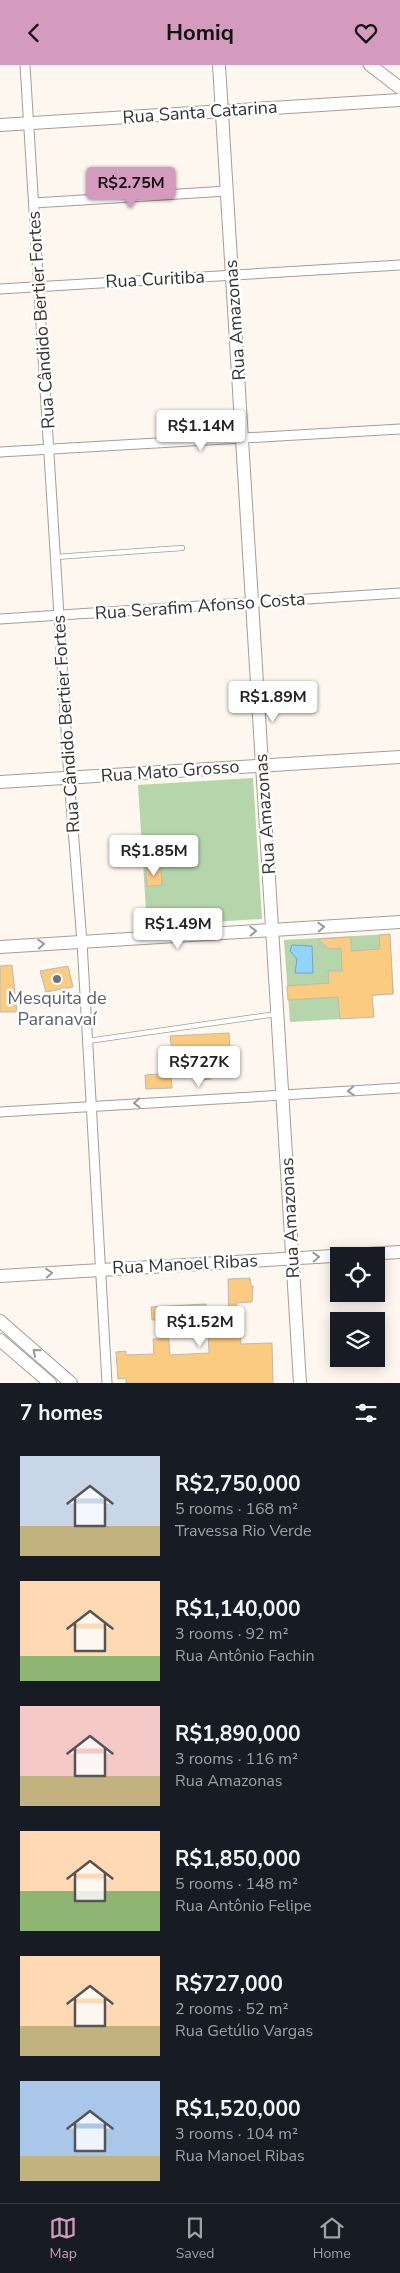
<!DOCTYPE html>
<html lang="en">
<head>
<meta charset="utf-8">
<style>
  body { margin:0; font-family:"Nunito Sans",sans-serif; background:#242831; color:#f1f3f6; height:100vh; display:flex; flex-direction:column; font-size:19px; white-space:nowrap }
  * { box-sizing:border-box; margin:0 }
  p { font-size:16px; color:#9ea1a6 }
  .icon { flex:none; width:28px; height:28px; fill:none; stroke:currentColor; stroke-width:2; stroke-linecap:round; stroke-linejoin:round }
  .map { position:relative; height:1318px; overflow:hidden }
  .side { display:flex; flex-direction:column; background:#171b24; flex:1 }
  .side>* { flex:none }
  .fabs { position:absolute; left:330px; top:1182px; display:grid; gap:10px }
  .fabs a { display:grid; place-items:center; width:55px; height:55px; border-radius:0px; background:#171b24; box-shadow:0 2px 12px #0003; font-size:25px }
  .price { position:absolute; translate:-50% -42px; padding:0 11px; border-radius:5px; background:#fff; color:#222; font-size:16px; line-height:32px; filter:drop-shadow(0 1px 2px #0008) }
  .price::after { content:''; position:absolute; left:50%; top:30px; width:15px; height:11px; margin-left:-8px; background:inherit; clip-path:polygon(0 0,100% 0,50% 100%) }
  .price.current { background:#d49bbf; color:#111 }
  ul { padding:0; list-style:none }
  li { display:flex; align-items:center; gap:15px; height:125px; padding:0 20px }
  li span { display:grid; place-items:center; flex:none; width:140px; height:100px; border-radius:0px; color:#555 }
  li>.icon { margin-inline-start:auto }
  span .icon { width:60px; height:60px; fill:#fffc; stroke-width:1 }
  li b { font-size:21px }
  h2 { display:flex; justify-content:space-between; align-items:center; height:60px; padding:0 20px; font-size:21px }
  header { display:flex; justify-content:space-between; align-items:center; height:65px; padding:0 20px; background:#d49bbf; color:#111; font-size:22px; font-weight:700 }
  .tab-bar { display:flex; justify-content:space-around; align-items:center; height:70px; border-top:1px solid #363941; background:#171b24; font-size:14px; color:#9ea1a6 }
  .tab-bar a { display:grid; justify-items:center; gap:2px }
  .tab-bar .current { color:#d49bbf }
  .map>svg:first-child { display:block }
  .green { fill:#b5d5ab }
  .water { fill:#92d4fb; stroke:#76a4be }
  .building { fill:#fbcb80; stroke:#beb9b1; fill-rule:evenodd }
  .lines { fill:none; stroke-linecap:round; stroke-linejoin:round }
  .lane-casing { stroke:#a59e97; stroke-width:6 }
  .street-casing { stroke:#a59e97; stroke-width:11 }
  .secondary-casing { stroke:#a59e97; stroke-width:14 }
  .lane { stroke:#fff; stroke-width:4.5 }
  .street { stroke:#fff; stroke-width:9 }
  .secondary { stroke:#fff; stroke-width:12 }
  .oneway { stroke:#9a9998 }
  .worship-dot { fill:#6b7280; stroke:#fff; stroke-width:2 }
  .labels { text-anchor:middle; stroke-width:5; stroke-linejoin:round; paint-order:stroke }
  .street-label { font-size:18px; fill:#353330; stroke:#fff }
  .worship-label { font-size:18px; fill:#5b616d; stroke:#fff }
</style>
</head>
<body>
<header><svg class="icon" aria-label="back" viewBox="0 0 24 24"><path d="M15 5l-7 7 7 7"/></svg>Homiq<svg class="icon" aria-label="heart" viewBox="0 0 24 24"><path d="M12 20l-8-8c-3-5 5-10 8-4 3-6 11-1 8 4z"/></svg></header>
<div class="map">
<svg width="400" height="1318" viewBox="0 0 400 1318">
  <rect width="100%" height="100%" fill="#fef7ef"/>
  <g class="green">
    <path d="M253,713l9,141 -115,7 -9,-141z"/>
    <path d="M390,869l4,60 -22,2 2,21 -84,5 -6,-82z"/>
  </g>
  <path class="water" d="M292,880l20,1 1,27h-18l2,-14 -7,-8z"/>
  <g class="building">
    <path d="M161,804l1,16 -15,1 -1,-16z"/>
    <path d="M390,869l3,60 -21,1 2,22 -34,2 -2,-22 -50,3 -1,-14 42,-3 -1,-12h14l-1,-23 -12,1 -11,-10 33,-2v14l29,-2 -1,-14z"/>
    <path d="M12,900l5,47h-17v-46z"/>
    <path d="M68,901l5,21 -27,5 -6,-21z"/>
    <path d="M229,968l2,37h-2v5l-18,1v3l-9,1v-4l-22,2 -2,-27 -6,1 -2,-16z"/>
    <path d="M171,1008l1,15 -26,1 -1,-14z"/>
    <path d="M250,1213l1,8h2l-1,16 -16,1 5,41 31,-1 1,40h-147v-5l-8,1 -2,-27 10,-1v4l28,-1 -1,-15h8l-1,-19h-8l-1,-13 55,-3 2,21 21,-2 -1,-44zM208,1265l1,23 -39,2 -2,-23z"/>
  </g>
  <g class="lines">
    <defs>
      <g id="lane">
        <path d="M56,492l126,-9"/>
        <path d="M88,976l188,-27"/>
      </g>
      <g id="street">
        <path d="M25,0l44,713 13,164 25,441"/>
        <path d="M34,138l193,-12"/>
        <path d="M0,224l400,-24"/>
        <path d="M0,387l400,-23"/>
        <path d="M0,554l400,-26"/>
        <path d="M0,1047l400,-24"/>
      </g>
      <g id="secondary">
        <path d="M219,0l81,1318"/>
        <path d="M370,0l30,23"/>
        <path d="M0,60l400,-25"/>
        <path d="M0,717l400,-25"/>
        <path d="M0,882l400,-25"/>
        <path d="M0,1211l400,-24"/>
        <path d="M0,1256l71,62"/>
        <path d="M0,1275l50,43"/>
      </g>
    </defs>
    <use href="#lane" class="lane-casing"/>
    <use href="#street" class="street-casing"/>
    <use href="#secondary" class="secondary-casing"/>
    <use href="#lane" class="lane"/>
    <use href="#street" class="street"/>
    <use href="#secondary" class="secondary"/>
  </g>
  <defs><path id="oneway-chevron" d="M-2-3.5L2.5 0L-2 3.5" fill="none" stroke-width="1.6" stroke-linecap="round" stroke-linejoin="round" transform="scale(1.25)"/></defs>
  <g class="oneway">
    <use href="#oneway-chevron" transform="translate(321 862) rotate(-3)"/>
    <use href="#oneway-chevron" transform="translate(253 866) rotate(-3)"/>
    <use href="#oneway-chevron" transform="translate(41 879) rotate(-4)"/>
    <use href="#oneway-chevron" transform="translate(351 1026) rotate(176)"/>
    <use href="#oneway-chevron" transform="translate(137 1038) rotate(177)"/>
    <use href="#oneway-chevron" transform="translate(316 1192) rotate(-3)"/>
    <use href="#oneway-chevron" transform="translate(49 1208) rotate(-4)"/>
    <use href="#oneway-chevron" transform="translate(36 1287) rotate(-139)"/>
  </g>
  <circle class="worship-dot" cx="57" cy="914" r="5"/>
  <g class="labels">
    <g class="street-label">
      <text transform="translate(200 47) rotate(-4)" y="6">Rua Santa Catarina</text>
      <text transform="translate(155 214) rotate(-3)" y="6">Rua Curitiba</text>
      <text transform="translate(41 255) rotate(-94)" y="6">Rua Cândido Bertier Fortes</text>
      <text transform="translate(235 255) rotate(-94)" y="6">Rua Amazonas</text>
      <text transform="translate(200 541) rotate(-4)" y="6">Rua Serafim Afonso Costa</text>
      <text transform="translate(66 659) rotate(-94)" y="6">Rua Cândido Bertier Fortes</text>
      <text transform="translate(170 706) rotate(-4)" y="6">Rua Mato Grosso</text>
      <text transform="translate(265 749) rotate(-94)" y="6">Rua Amazonas</text>
      <text transform="translate(290 1153) rotate(-93)" y="6">Rua Amazonas</text>
      <text transform="translate(185 1199) rotate(-3)" y="6">Rua Manoel Ribas</text>
    </g>
    <g class="worship-label">
      <text x="57" y="939">Mesquita de<tspan x="57" dy="21">Paranavaí</tspan></text>
    </g>
  </g>
</svg>
<div class="fabs">
<a><svg class="icon" aria-label="locate" viewBox="0 0 24 24"><circle cx="12" cy="12" r="6"/><path d="M12 2v4M12 18v4M2 12h4M18 12h4"/></svg></a>
<a><svg class="icon" aria-label="layers" viewBox="0 0 24 24"><path d="M12 4l9 5-9 5-9-5zM3 14l9 5 9-5"/></svg></a>
</div>
<b class="price current" style="left:131px;top:144px">R$2.75M</b>
<b class="price" style="left:201px;top:387px">R$1.14M</b>
<b class="price" style="left:273px;top:658px">R$1.89M</b>
<b class="price" style="left:154px;top:812px">R$1.85M</b>
<b class="price" style="left:178px;top:885px">R$1.49M</b>
<b class="price" style="left:199px;top:1023px">R$727K</b>
<b class="price" style="left:200px;top:1283px">R$1.52M</b>
</div>
<section class="side">
<h2>7 homes<svg class="icon" aria-label="filters" viewBox="0 0 24 24"><path d="M4 7h16M4 17h16"/><circle cx="9" cy="7" r="2"/><circle cx="15" cy="17" r="2"/></svg></h2>
<ul>
<li><span style="background:linear-gradient(#c9d6e8 70%,#c2b280 0)"><svg class="icon" aria-label="home" viewBox="0 0 24 24"><path d="M3 11l9-7 9 7M6 9v11h12V9"/></svg></span><div><b>R$2,750,000</b><p>5 rooms · 168 m²</p><p>Travessa Rio Verde</p></div></li>
<li><span style="background:linear-gradient(#ffd9b3 75%,#8fb573 0)"><svg class="icon" aria-label="home" viewBox="0 0 24 24"><path d="M3 11l9-7 9 7M6 9v11h12V9"/></svg></span><div><b>R$1,140,000</b><p>3 rooms · 92 m²</p><p>Rua Antônio Fachin</p></div></li>
<li><span style="background:linear-gradient(#f6c9c9 70%,#c2b280 0)"><svg class="icon" aria-label="home" viewBox="0 0 24 24"><path d="M3 11l9-7 9 7M6 9v11h12V9"/></svg></span><div><b>R$1,890,000</b><p>3 rooms · 116 m²</p><p>Rua Amazonas</p></div></li>
<li><span style="background:linear-gradient(#ffd9b3 60%,#8fb573 0)"><svg class="icon" aria-label="home" viewBox="0 0 24 24"><path d="M3 11l9-7 9 7M6 9v11h12V9"/></svg></span><div><b>R$1,850,000</b><p>5 rooms · 148 m²</p><p>Rua Antônio Felipe</p></div></li>
<li><span style="background:linear-gradient(#ffd9b3 70%,#c2b280 0)"><svg class="icon" aria-label="home" viewBox="0 0 24 24"><path d="M3 11l9-7 9 7M6 9v11h12V9"/></svg></span><div><b>R$727,000</b><p>2 rooms · 52 m²</p><p>Rua Getúlio Vargas</p></div></li>
<li><span style="background:linear-gradient(#a9c7e8 75%,#c2b280 0)"><svg class="icon" aria-label="home" viewBox="0 0 24 24"><path d="M3 11l9-7 9 7M6 9v11h12V9"/></svg></span><div><b>R$1,520,000</b><p>3 rooms · 104 m²</p><p>Rua Manoel Ribas</p></div></li>
</ul>
</section>
<nav class="tab-bar">
<a class="current"><svg class="icon" aria-label="map" viewBox="0 0 24 24"><path d="M3 6l6-2 6 2 6-2v14l-6 2-6-2-6 2zM9 4v14M15 6v14"/></svg>Map</a>
<a><svg class="icon" aria-label="saved" viewBox="0 0 24 24"><path d="M7 4h10v16l-5-4-5 4z"/></svg>Saved</a>
<a><svg class="icon" aria-label="home" viewBox="0 0 24 24"><path d="M3 11l9-7 9 7M6 9v11h12V9"/></svg>Home</a>
</nav>
</body>
</html>
